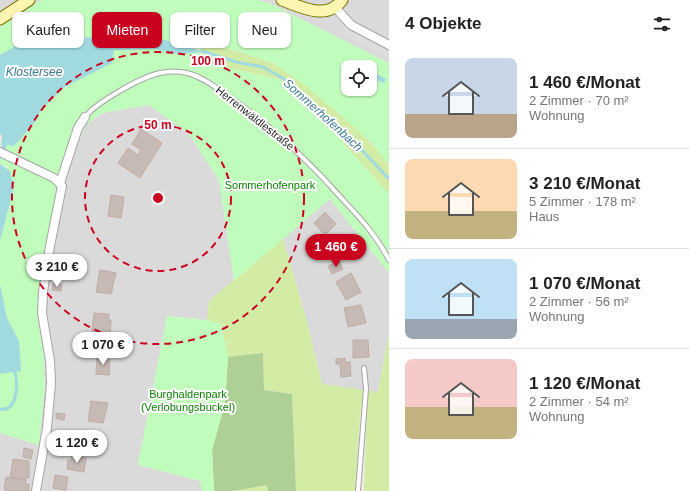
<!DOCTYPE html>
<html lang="de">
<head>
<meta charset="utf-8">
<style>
  body { margin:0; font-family:Helvetica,sans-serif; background:#f2f2f2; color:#222; height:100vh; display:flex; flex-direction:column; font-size:15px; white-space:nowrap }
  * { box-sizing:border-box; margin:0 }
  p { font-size:13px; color:#767676 }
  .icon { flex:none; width:22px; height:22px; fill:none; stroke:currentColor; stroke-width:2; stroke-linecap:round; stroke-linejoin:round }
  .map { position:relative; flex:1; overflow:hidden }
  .drawer { display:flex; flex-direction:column; background:#fff; width:300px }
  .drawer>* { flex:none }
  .hud { position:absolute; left:12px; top:12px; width:317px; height:36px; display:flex; gap:8px }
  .controls { position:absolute; left:341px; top:60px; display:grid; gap:8px }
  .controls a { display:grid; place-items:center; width:36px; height:36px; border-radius:8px; background:#fff; box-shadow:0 1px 3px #0004; font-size:20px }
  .price { position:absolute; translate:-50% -34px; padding:0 9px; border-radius:14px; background:#fff; color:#222; font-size:13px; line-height:26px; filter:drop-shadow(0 1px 2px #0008) }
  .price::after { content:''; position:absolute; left:50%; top:24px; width:12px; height:9px; margin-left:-6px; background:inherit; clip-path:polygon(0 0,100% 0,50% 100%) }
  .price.active { background:#ca001f; color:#fff }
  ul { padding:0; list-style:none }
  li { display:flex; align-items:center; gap:12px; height:100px; padding:0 16px }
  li+li { border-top:1px solid #e0e0e0 }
  li span { display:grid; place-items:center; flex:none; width:112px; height:80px; border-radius:8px; color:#555 }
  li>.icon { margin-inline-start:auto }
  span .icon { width:48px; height:48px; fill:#fffc; stroke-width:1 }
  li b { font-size:17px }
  h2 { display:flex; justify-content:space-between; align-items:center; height:48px; padding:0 16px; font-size:17px }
  .tag { padding:0 14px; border-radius:8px; background:#fff; box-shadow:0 1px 3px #0004; font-size:14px; line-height:36px }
  .tag.active { background:#ca001f; color:#fff }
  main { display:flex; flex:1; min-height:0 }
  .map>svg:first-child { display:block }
  .residential { fill:#dbdada }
  .grass { fill:#d3eca5 }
  .forest { fill:#afd094 }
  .park { fill:#c0fcbc; fill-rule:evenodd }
  .parking { fill:#ddd }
  .water { fill:#a0dadf }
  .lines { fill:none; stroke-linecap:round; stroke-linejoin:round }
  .stream { stroke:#a0dadf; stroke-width:3 }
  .building { fill:#c7bab5; stroke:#c1aca4 }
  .lane-casing { stroke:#a4a4a4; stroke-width:6 }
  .street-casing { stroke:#a4a4a4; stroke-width:10 }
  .secondary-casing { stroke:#787200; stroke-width:13 }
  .lane { stroke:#fff; stroke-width:4 }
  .street { stroke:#fff; stroke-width:8 }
  .secondary { stroke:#fcf5b2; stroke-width:11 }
  .ring { fill:none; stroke:#ca001f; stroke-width:2; stroke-dasharray:7 5 }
  .labels { text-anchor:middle; stroke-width:4; stroke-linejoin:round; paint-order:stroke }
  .street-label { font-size:11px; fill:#1d1d1d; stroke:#fff }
  .park-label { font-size:11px; fill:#0e8006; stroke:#fff }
  .water-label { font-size:12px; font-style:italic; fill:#3d7999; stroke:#fff }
  .centre { fill:#ca001f; stroke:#fff; stroke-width:2 }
  .ring-label { font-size:12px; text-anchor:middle; font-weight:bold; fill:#ca001f; stroke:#fff; stroke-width:4; stroke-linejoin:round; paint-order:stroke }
</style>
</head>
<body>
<main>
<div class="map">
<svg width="389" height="491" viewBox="0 0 389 491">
  <rect width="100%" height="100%" fill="#efe8e2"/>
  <g class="residential">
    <path d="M0,0h42l-22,12 -20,15z"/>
    <path d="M257,0h132v63l-120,-60z"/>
    <path d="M149,105l40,29 30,46 11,71 4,30 -25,20 -2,19 -40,-4 -29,149 63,16 1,10h-202v-58l39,11 6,-58 -1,-29 -6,-36v-21l4,-35 19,-96 25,-44 16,-12z"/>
    <path d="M330,199l59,74v61l-11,59 -56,-9 -15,-62 -24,-84z"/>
  </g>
  <g class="grass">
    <path d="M199,42c25,6 50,11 73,21 24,10 105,79 116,101 1,7 1,22 1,30l-69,-77 -41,-38 -46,-10 -29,-10z"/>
    <path d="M283,238l24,84 15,62 56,8 11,-58v157h-25l3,-83 -6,-4 -6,87h-59l-4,-97 -28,-4 -1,-37 -35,4 -7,-33 -14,-4 2,-19z"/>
    <path d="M268,485v6h-35z"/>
  </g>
  <path class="forest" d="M263,353l1,37 28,4 4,97h-28l-1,-6 -34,6h-19l-2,-41 13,-47 3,-46z"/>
  <g class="park">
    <path d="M42,0h215l12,3 120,60v102l-17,-22 -34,-30 -32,-27 -33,-23 -32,-11 -41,-10 2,8 -47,-12 -38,5 -12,-7c-19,5 -27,-1 -43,-10l-25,8 -37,21v-28l20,-15zM348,67h22v22h-22z"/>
    <path d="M154,49l25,5 23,-2 2,7 29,10 46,10 41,38 69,77v79l-59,-74 -96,82 -15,-101 -30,-46 -40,-29 -47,8 -16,12 -25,44 -19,96 -4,35v21l6,36 1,29 -6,59 -39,-12v-59l21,-3 -2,-30 -12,-23 -7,-33v-44l14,-54 -7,-20 -7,-3v-3l7,-16 28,-23 7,-14 23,-21 47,-24 2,-13z"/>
    <path d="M167,316l40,4 14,4 7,33 -3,46 -13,47 2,41h-12l-2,-10 -62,-16z"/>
  </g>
  <path class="parking" d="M347,28l42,22v8l-46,-23z"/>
  <g class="water">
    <path d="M62,26c16,9 24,15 43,10l13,7 37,-5 26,6 21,8 -23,2 -25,-5 -40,1 -2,13 -47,24 -23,21 -7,14 -21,24 -7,-1 -7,16 2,-25 -2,-2v-79l37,-21z"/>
    <path d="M373,72l13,7 -2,4 -14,-5z"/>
    <path d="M0,164l10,7 4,16 -14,54z"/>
    <path d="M0,285l7,33 12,23 2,30 -21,3z"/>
  </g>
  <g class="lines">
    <g class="stream">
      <path d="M202,51l34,11 27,5 23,13 59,52 44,47"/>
      <path d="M0,409c18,3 18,-25 15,-37"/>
    </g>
  </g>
  <g class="building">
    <path d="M141,129l21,14 -22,35 -22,-15 10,-15 10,7 3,-5 -9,-6z"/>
    <path d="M111,195l13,2 -3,21 -13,-2z"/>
    <path d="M325,212l11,12 -11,11 -11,-12z"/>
    <path d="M350,237l8,10 -12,9 -7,-10z"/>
    <path d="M339,261l4,8 -11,5 -4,-8z"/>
    <path d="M100,270l16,3 -5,21 -15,-2z"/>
    <path d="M351,273l10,19 -15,8 -10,-18z"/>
    <path d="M53,284l9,1 -1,6 -9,-1z"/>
    <path d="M361,305l5,18 -18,4 -4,-19z"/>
    <path d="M94,313l15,1v6h2l-1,18h-19z"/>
    <path d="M353,340h15l1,17 -16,1z"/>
    <path d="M97,358l13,1 -1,16 -13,-1z"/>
    <path d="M345,358v4h5l1,14 -10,1 -1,-13h-4v-5z"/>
    <path d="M91,401l17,2 -5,20 -15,-2z"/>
    <path d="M56,413l9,1 -1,6 -8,-2z"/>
    <path d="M24,448l9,2 -2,9 -8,-2z"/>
    <path d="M72,455l14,3 -2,14 -17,-3 1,-9 3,1z"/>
    <path d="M13,459l16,2v17l-3,-1v3l-16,-2z"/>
    <path d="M55,475l13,2 -2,13 -13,-2z"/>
    <path d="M6,477l20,3 -1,4h4v7h-21l-4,-2z"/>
  </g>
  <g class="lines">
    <defs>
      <g id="lane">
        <path d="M85,117c12,-15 56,-40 75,-44 9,-2 18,-2 27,0 16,4 31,16 44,25 43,30 80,65 114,104 17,18 33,36 44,58"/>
        <path d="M358,491l8,-102 -2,-21"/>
      </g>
      <g id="street">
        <path d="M335,7l16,18 38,20"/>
        <path d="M0,152l54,26 8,8 -12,60 -7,46 -1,21 8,48 1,22 -4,45 -11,63"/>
        <path d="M60,183l18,-55 7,-11"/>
      </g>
      <g id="secondary">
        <path d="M282,0c19,7 45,21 60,0"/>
        <path d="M0,19l29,-19"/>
      </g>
    </defs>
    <use href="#lane" class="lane-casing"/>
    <use href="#street" class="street-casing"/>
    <use href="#secondary" class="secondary-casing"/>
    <use href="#lane" class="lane"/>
    <use href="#street" class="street"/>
    <use href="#secondary" class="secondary"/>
  </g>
  <g class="ring">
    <circle cx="158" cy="198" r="73"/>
    <circle cx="158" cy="198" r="146"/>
  </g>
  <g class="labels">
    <g class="street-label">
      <text transform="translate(255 118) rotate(38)" y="4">Herrenwäldlestraße</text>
    </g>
    <g class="park-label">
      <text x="270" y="189">Sommerhofenpark</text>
      <text x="188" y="398">Burghaldenpark<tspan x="188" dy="13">(Verlobungsbuckel)</tspan></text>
    </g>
    <g class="water-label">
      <text x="34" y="76">Klostersee</text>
      <text transform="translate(323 115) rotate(42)" y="4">Sommerhofenbach</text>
    </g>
  </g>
  <circle cx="158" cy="198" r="6" class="centre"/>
  <g class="ring-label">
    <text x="208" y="65">100 m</text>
    <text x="158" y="129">50 m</text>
  </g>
</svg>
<div class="controls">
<a><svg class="icon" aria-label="locate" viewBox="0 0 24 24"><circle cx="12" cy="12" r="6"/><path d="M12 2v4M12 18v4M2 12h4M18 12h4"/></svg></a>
</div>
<b class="price active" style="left:336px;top:268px">1 460 €</b>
<b class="price" style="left:57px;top:288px">3 210 €</b>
<b class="price" style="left:103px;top:366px">1 070 €</b>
<b class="price" style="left:77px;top:464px">1 120 €</b>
<div class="hud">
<a class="tag">Kaufen</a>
<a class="tag active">Mieten</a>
<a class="tag">Filter</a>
<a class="tag">Neu</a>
</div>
</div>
<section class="drawer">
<h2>4 Objekte<svg class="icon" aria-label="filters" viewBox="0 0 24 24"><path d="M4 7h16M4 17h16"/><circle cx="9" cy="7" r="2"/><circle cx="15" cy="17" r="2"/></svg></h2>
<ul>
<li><span style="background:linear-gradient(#c9d6e8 70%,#b9a48a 0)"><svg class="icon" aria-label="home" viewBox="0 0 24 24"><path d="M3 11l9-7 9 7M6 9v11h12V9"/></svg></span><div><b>1 460 €/Monat</b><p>2 Zimmer · 70 m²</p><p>Wohnung</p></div></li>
<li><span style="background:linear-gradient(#ffd9b3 65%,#c2b280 0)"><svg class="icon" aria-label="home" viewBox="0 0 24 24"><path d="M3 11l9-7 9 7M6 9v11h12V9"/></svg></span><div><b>3 210 €/Monat</b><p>5 Zimmer · 178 m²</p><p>Haus</p></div></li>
<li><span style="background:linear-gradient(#bfe0f5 75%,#9aa5b1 0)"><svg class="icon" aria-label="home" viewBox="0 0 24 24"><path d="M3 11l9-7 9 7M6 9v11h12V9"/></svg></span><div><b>1 070 €/Monat</b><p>2 Zimmer · 56 m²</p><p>Wohnung</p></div></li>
<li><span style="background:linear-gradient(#f6c9c9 60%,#c2b280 0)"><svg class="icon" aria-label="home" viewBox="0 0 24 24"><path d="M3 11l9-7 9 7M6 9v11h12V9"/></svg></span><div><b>1 120 €/Monat</b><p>2 Zimmer · 54 m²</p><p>Wohnung</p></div></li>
</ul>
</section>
</main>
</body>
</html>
